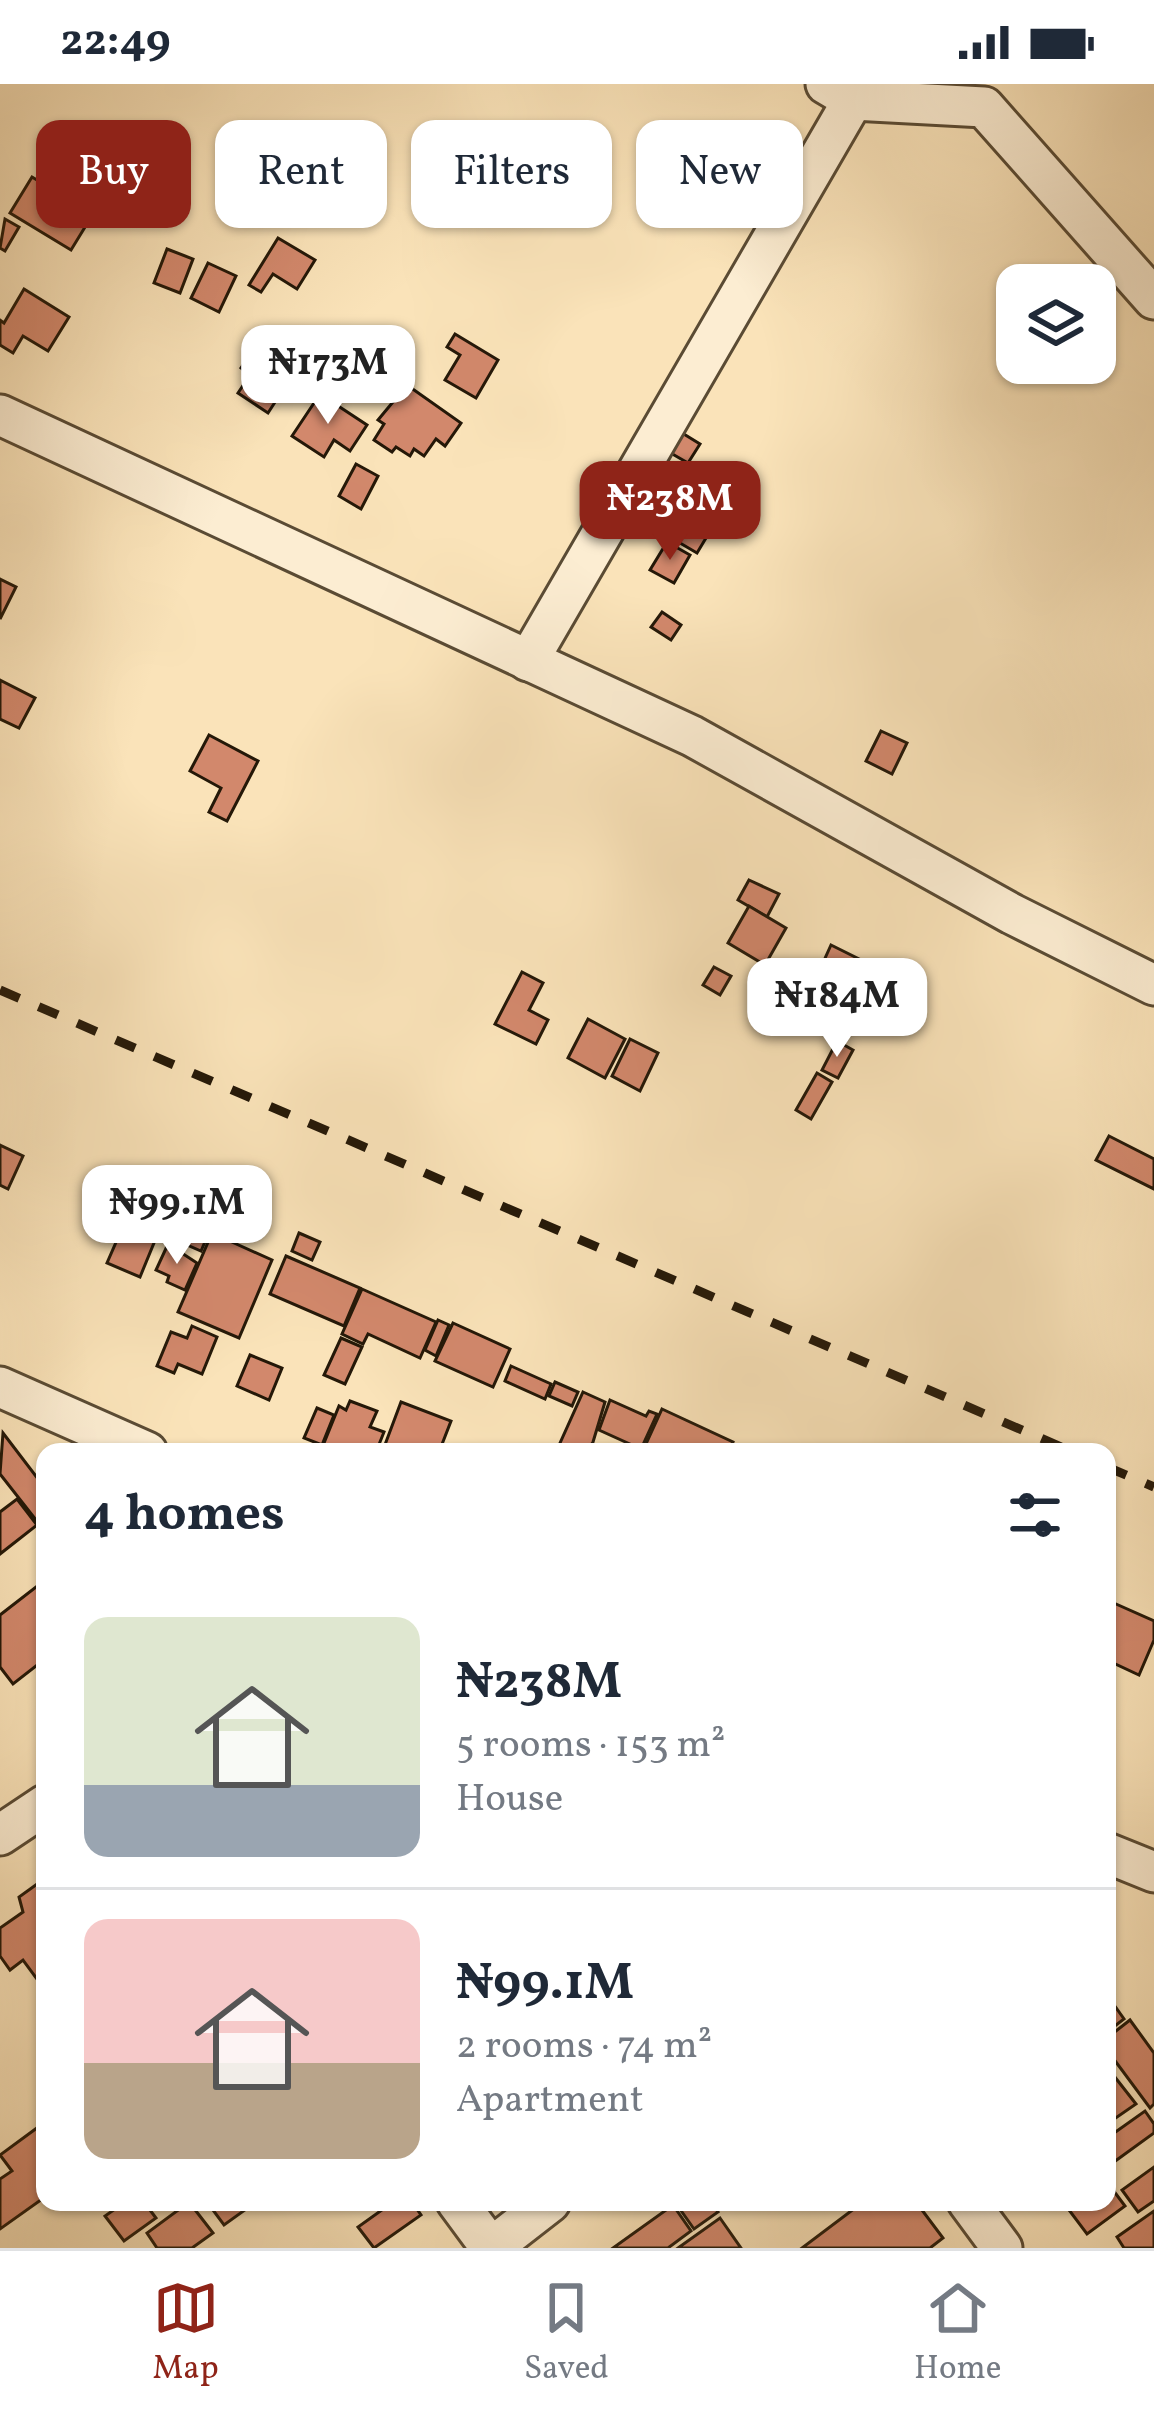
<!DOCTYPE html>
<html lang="en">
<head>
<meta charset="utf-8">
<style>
  body { margin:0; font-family:Vollkorn,serif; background:#f6f6f7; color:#1f2937; height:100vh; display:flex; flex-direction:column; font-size:45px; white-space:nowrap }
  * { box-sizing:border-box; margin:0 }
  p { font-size:39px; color:#747a83 }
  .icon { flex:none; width:66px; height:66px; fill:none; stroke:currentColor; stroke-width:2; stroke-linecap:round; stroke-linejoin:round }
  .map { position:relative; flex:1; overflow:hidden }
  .side { position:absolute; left:36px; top:1359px; width:1080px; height:768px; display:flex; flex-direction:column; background:#fff; border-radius:24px; box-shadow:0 3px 9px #0004 }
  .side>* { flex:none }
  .hud { position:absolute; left:36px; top:36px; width:1083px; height:108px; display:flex; gap:24px }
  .buttons { position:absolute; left:996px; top:180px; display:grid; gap:24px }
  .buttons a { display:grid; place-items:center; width:120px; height:120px; border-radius:24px; background:#fff; box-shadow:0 3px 9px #0004; font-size:60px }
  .price { position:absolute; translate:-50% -102px; padding:0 27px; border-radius:24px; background:#fff; color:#222; font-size:39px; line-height:78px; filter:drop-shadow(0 3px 6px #0008) }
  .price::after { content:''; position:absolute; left:50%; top:72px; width:36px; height:27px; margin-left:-18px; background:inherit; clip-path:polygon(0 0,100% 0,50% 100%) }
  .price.on { background:#8f2418; color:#fff }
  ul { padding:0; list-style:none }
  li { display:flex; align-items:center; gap:36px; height:300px; padding:0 48px }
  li+li { border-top:3px solid #e0e1e3 }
  li span { display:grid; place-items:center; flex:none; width:336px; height:240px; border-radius:24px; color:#555 }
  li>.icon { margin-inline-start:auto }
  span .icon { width:144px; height:144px; fill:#fffc; stroke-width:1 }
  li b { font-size:51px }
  h2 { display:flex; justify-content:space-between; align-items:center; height:144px; padding:0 48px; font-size:51px }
  .pill { padding:0 42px; border-radius:24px; background:#fff; box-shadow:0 3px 9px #0004; font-size:42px; line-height:108px }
  .pill.on { background:#8f2418; color:#fff }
  .status { display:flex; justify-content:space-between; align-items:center; height:84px; padding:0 60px; background:#fff; direction:ltr }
  .status svg { height:33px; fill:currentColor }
  .menu { display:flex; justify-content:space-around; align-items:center; height:168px; border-top:3px solid #e0e1e3; background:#fff; font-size:33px; color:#747a83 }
  .menu a { display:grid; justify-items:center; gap:6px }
  .menu .on { color:#8f2418 }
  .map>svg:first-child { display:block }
  .building { fill:#d2886c; stroke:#241808; stroke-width:3 }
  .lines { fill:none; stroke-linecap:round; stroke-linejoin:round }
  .minor-casing { stroke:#5a4b34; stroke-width:45 }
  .minor { stroke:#fcedd2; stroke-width:39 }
  .rail { stroke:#241808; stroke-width:9; stroke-dasharray:21 21; stroke-linecap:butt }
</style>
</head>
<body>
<div class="status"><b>22:49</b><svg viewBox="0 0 49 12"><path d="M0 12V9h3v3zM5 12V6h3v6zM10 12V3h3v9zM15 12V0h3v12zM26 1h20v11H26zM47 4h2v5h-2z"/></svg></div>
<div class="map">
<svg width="1154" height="2164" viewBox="0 0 1154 2164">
  <rect width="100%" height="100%" fill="#fae3b9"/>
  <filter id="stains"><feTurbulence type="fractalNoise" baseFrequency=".00167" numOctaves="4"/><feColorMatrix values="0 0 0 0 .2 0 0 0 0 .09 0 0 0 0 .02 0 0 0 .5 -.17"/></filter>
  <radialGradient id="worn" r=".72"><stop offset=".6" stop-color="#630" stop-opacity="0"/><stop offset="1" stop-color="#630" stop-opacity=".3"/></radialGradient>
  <g class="building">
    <path d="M74,54l39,27 -21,30 -38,-26z"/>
    <path d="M128,67l39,22 -20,36 -39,-22z"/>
    <path d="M32,93l61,37 -22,36 -61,-37z"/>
    <path d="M5,135l14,8 -14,24 -5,-3z"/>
    <path d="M278,154l37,22 -18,29 -24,-15 -12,18 -12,-7z"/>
    <path d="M167,165l26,10 -13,34 -26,-10z"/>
    <path d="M208,179l28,13 -17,36 -28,-14z"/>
    <path d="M24,205l45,28 -21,34 -25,-15 -10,17 -13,-8v-25l4,3z"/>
    <path d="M455,250l43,26 -22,38 -31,-18 15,-25 -13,-8z"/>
    <path d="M253,266l39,26 -24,37 -30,-20 12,-18 -9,-7z"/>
    <path d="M407,301l54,38 -16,23 -9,-7 -12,17 -10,-7 -4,7 -14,-9 -4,5 -18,-12 10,-16 -6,-4z"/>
    <path d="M320,310l47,31 -17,26 -16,-11 -10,17 -32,-21z"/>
    <path d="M674,344l26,16 -12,19 -26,-15z"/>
    <path d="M356,380l22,12 -17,33 -22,-13z"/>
    <path d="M704,386l33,19 -19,29 -34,-20z"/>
    <path d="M684,414l34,20 -21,35 -34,-20z"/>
    <path d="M667,458l23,13 -16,28 -24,-13z"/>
    <path d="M0,495l16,8 -16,32z"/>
    <path d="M662,528l19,13 -10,15 -20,-13z"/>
    <path d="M0,596l35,18 -16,30 -19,-9z"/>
    <path d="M881,647l26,12 -15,31 -26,-13z"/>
    <path d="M209,651l49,26 -31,60 -18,-9 12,-24 -31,-17z"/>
    <path d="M749,796l30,14 -12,23 -29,-17z"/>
    <path d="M749,822l37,22 -21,37 -37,-22z"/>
    <path d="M831,861l44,22 -10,19 -43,-21z"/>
    <path d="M714,883l17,9 -11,19 -17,-10z"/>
    <path d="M522,888l21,11 -14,27 19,10 -12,24 -41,-20z"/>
    <path d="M881,888l16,9 -15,26 -16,-9z"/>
    <path d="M588,935l37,20 -20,39 -37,-20z"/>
    <path d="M630,955l28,14 -18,38 -28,-15z"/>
    <path d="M837,957l16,9 -15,28 -16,-8z"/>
    <path d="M817,989l15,9 -21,37 -15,-9z"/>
    <path d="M1109,1052l45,23v30l-58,-29z"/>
    <path d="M0,1061l23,11 -15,33 -8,-4z"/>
    <path d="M136,1115l22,10 -6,13 -22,-9z"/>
    <path d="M224,1120l19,7 -9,21 -18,-8z"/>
    <path d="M162,1125l48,21 -9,21 -48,-21z"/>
    <path d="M124,1140l32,14 -16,39 -33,-14z"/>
    <path d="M212,1149l60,27 -33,78 -61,-26z"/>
    <path d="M299,1149l21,9 -8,18 -20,-9z"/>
    <path d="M168,1160l29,19 -12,27 -18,-8 2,-6 -13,-6z"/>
    <path d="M286,1172l74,32 -16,38 -74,-32z"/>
    <path d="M362,1205l74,33 -16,36 -52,-24 -5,10 -21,-10z"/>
    <path d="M438,1236l11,5 -13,31 -11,-6z"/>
    <path d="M453,1239l57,26 -17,38 -58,-26z"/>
    <path d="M192,1242l25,11 -15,37 -24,-10 -4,9 -17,-7 14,-34 16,6z"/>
    <path d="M341,1254l21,9 -17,37 -21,-9z"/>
    <path d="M250,1271l32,13 -13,32 -32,-14z"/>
    <path d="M511,1282l40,18 -6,15 -40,-18z"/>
    <path d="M555,1298l23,10 -6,14 -23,-10z"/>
    <path d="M583,1308l22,10 -12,40 -7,10h-30z"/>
    <path d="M610,1316l36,16 3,-5 8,3 -16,35 -42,-19z"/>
    <path d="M350,1317l27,10 -7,16 14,5 -8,20 -54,-4 17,-42 7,4z"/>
    <path d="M401,1318l50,19 -12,31 -56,-2z"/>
    <path d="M317,1324l17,7 -12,30 -18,-7z"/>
    <path d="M662,1325l71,33 -4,10h-66l-17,-8z"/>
    <path d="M3,1349l42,55v25l-9,7 -36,-46z"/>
    <path d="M17,1415l20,26 -37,29v-42z"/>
    <path d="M45,1496v79l-32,25 -13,-17v-52z"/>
    <path d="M1107,1516l47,21v19l-15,35 -32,-15z"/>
    <path d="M40,1798l5,8v100l-22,-30 -13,10 -10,-14v-28l23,-16 -4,-15z"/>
    <path d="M1107,1911l17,24 -17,13z"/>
    <path d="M1130,1936l24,33v51l-4,4 -43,-58v-12z"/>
    <path d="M1107,1983l29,37 -29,20z"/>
    <path d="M1145,2027l9,13v9l-47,34v-29z"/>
    <path d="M41,2041l4,6v66l-45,32v-50l12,-8 -12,-16z"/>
    <path d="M1154,2083v34l-16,11 -16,-22z"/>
    <path d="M1107,2098l18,24 -38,28 -21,-28 41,-4z"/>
    <path d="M125,2118h19l12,16 -32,23 -19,-25z"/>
    <path d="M189,2118l24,31 -21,15h-35l-10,-15z"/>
    <path d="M207,2118h49l-32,23z"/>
    <path d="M393,2118h19l9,13 -47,33 -16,-21z"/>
    <path d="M675,2118h36l7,10 -24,17z"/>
    <path d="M863,2118h53l27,36 -13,10h-128z"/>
    <path d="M673,2121l18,26 -23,17h-55z"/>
    <path d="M1154,2127v37h-30l-7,-11z"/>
    <path d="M720,2134l21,30h-63z"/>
  </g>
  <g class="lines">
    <defs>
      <g id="minor">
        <path d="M826,0l27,16 131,7 170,192"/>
        <path d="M0,331l692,321 320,178 142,71"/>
        <path d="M528,577l325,-561"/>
        <path d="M0,1303l147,65"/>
        <path d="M0,1751l45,-30"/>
        <path d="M1107,1769l47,19"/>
        <path d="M457,2118l34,46 59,-46"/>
        <path d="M968,2118l34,46"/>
      </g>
    </defs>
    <use href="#minor" class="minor-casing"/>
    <use href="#minor" class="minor"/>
    <g class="rail">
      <path d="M0,906l1073,462"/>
      <path d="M1107,1383l47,20"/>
    </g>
  </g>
  <rect width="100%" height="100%" filter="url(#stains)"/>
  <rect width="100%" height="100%" fill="url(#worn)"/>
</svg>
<div class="buttons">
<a><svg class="icon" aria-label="layers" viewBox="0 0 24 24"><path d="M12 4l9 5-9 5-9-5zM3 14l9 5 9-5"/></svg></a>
</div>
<b class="price" style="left:328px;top:343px">₦173M</b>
<b class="price on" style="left:670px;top:479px">₦238M</b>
<b class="price" style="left:837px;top:976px">₦184M</b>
<b class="price" style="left:177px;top:1183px">₦99.1M</b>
<div class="hud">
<a class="pill on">Buy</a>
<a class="pill">Rent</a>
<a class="pill">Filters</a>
<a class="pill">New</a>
</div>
<section class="side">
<h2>4 homes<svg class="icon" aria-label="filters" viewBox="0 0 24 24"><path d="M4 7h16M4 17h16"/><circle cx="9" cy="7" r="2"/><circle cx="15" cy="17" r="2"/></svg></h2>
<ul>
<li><span style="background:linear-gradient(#dfe7d0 70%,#9aa5b1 0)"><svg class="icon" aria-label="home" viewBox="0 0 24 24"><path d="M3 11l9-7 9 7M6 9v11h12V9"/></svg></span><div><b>₦238M</b><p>5 rooms · 153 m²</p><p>House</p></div></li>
<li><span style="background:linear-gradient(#f6c9c9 60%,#b9a48a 0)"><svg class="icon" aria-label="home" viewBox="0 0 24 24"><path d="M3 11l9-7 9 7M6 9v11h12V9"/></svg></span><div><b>₦99.1M</b><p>2 rooms · 74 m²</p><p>Apartment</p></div></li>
</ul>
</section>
</div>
<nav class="menu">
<a class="on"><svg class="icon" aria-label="map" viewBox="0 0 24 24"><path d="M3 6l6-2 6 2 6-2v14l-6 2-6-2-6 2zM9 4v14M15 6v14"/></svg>Map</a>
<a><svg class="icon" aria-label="saved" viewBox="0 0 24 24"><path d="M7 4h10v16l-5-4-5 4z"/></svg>Saved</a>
<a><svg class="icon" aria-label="home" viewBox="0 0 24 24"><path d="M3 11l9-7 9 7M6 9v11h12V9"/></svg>Home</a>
</nav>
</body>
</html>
